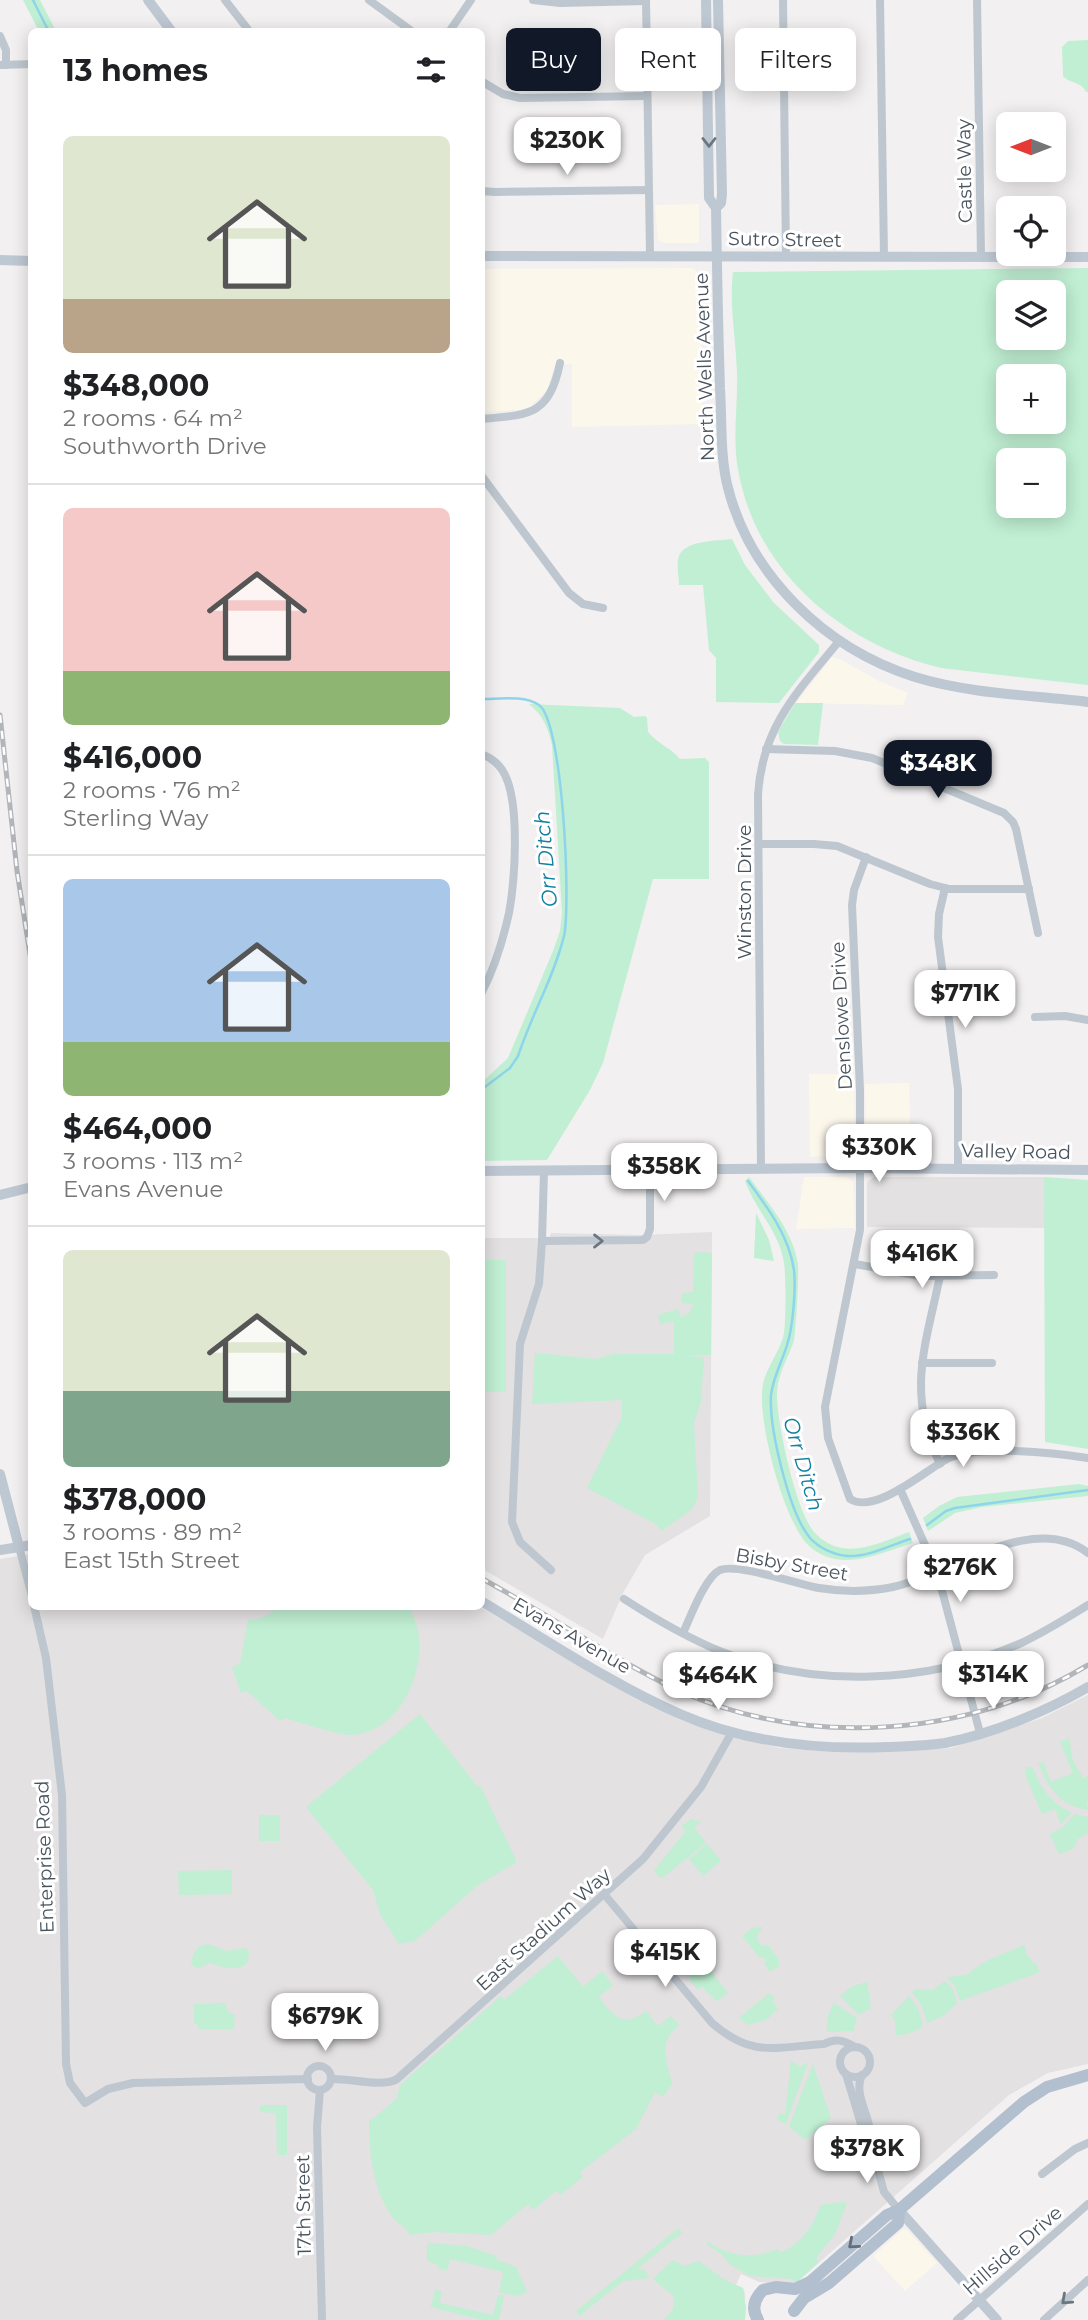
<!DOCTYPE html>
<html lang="en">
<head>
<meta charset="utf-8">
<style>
  body { margin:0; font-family:Montserrat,sans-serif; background:#f2f2f2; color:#202124; height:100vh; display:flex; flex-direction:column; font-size:26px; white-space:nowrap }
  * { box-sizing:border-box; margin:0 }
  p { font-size:23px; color:#757577 }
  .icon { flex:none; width:38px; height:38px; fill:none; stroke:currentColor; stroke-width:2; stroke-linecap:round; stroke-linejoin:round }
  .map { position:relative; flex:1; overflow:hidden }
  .details { position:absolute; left:28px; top:28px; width:457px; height:1582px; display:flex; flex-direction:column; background:#fff; border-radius:10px; box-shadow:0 4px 18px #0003 }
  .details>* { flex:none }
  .guide { position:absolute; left:506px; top:28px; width:476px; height:63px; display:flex; gap:14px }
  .needle { width:46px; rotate:270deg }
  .controls { position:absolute; left:996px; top:112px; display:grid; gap:14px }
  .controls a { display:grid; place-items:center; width:70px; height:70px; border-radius:10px; background:#fff; box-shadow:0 4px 18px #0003; font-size:35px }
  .price { position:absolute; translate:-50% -60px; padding:0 16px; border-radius:14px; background:#fff; color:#222; font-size:23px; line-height:46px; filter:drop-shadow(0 2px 4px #0008) }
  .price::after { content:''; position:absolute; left:50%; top:42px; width:21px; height:16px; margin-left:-10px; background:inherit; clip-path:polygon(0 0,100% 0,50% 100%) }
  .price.selected { background:#111827; color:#fff }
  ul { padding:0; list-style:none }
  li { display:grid; align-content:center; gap:14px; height:371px; padding:0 35px }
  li+li { border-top:2px solid #e0e0e0 }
  li span { display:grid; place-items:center; height:217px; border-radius:10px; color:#555 }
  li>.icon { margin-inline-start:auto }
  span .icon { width:126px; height:126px; fill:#fffc; stroke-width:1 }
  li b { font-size:30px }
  h2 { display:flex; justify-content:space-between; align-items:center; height:84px; padding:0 35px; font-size:30px }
  .pill { padding:0 24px; border-radius:10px; background:#fff; box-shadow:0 4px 18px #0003; font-size:24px; line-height:63px }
  .pill.selected { background:#111827; color:#fff }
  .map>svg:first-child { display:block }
  .commercial { fill:#fcf7eb }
  .education { fill:#e3e1e2 }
  .green { fill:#c0efd3; fill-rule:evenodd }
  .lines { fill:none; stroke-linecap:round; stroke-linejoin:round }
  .stream { stroke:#8ed5eb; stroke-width:2.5 }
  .street { stroke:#bec7cf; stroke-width:8 }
  .secondary { stroke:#bec8d3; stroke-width:10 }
  .primary { stroke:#b1bfce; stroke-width:12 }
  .rail-casing { stroke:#b2b5ba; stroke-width:5 }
  .rail { stroke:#fff; stroke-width:2.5; stroke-dasharray:8; stroke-linecap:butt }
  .oneway { stroke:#6b7680 }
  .oneway2 { stroke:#6b767f }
  .oneway3 { stroke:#626e79 }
  .labels { text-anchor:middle; stroke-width:6; stroke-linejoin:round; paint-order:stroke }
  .street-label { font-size:19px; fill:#48535d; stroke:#fff }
  .water-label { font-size:21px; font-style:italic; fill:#0f80a1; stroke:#fff }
</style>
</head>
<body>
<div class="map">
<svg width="1088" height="2320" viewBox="0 0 1088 2320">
  <rect width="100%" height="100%" fill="#f2f0f0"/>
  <g class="commercial">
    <path d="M699,204v39h-35l-6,-3 -3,-35z"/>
    <path d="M693,268l7,7 3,149 -131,3v-62l-4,-1 -13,1 -8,25 -17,17 -12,3 -34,2 -3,-9v-134z"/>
    <path d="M832,657l8,2 39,22 29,12 -5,12 -107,-2z"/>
    <path d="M809,1074h45l1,73 -4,8 -41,2z"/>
    <path d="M909,1083l2,73 -39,-1 -6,-8 -1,-63z"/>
    <path d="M804,1177h42l7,4 2,47 -59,1z"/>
    <path d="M903,2229l4,1 30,33 -32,28 -32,-35z"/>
  </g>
  <g class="education">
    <path d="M874,1177h170l1,51 -178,-1v-45z"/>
    <path d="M712,1232l-2,284 -65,39 -22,38 -20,46 -122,-71v-330h68l2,-5 91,2z"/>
    <path d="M31,1554l1,52 448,1 151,88 38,17 9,7 50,17 52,12 57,4h55l59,-4 91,-30 46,-23v369l-40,9 -39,22 -212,187 -5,3 -33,-3 -18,-8 -5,11 7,3 2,6v26h-745v-761z"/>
  </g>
  <g class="green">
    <path d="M23,0h17l16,31h-17z"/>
    <path d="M1088,40v52h-2c-5,-11 -16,-8 -23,-16l-1,-29 6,-6z"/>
    <path d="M1088,268v417l-147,-17c-100,-24 -189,-99 -204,-205 -4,-31 1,-60 0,-90 -1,-34 -8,-68 -4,-101zM1054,292v46h-46v-46zM1054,376v46h-46v-46zM1054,460v46h-46v-46z"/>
    <path d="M732,539l13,26 29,38 45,42v7l-40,51 -63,-1v-44l-7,-8 -6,-65h-24c0,-9 -3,-21 0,-29 6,-16 39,-15 53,-17z"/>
    <path d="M795,703h28l-5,42 -34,-1 -4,-3 -2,-9z"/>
    <path d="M529,704l91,4 14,9 11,-1 2,2 1,14c10,12 23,16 32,27l25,-1 4,4v117h-56l-50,184 -13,27 -43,70 -66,1v-78l27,-25 45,-107 7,-20 2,-18 -10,-168c-4,-17 -9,-30 -23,-41z"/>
    <path d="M749,1177c19,26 45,55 49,88 1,11 -2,63 -4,75 -5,18 -17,33 -17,55 0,28 19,118 38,138 6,7 18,14 27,15 22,4 47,-9 67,-16l4,11c-24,7 -53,21 -78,16 -10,-2 -20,-7 -28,-15 -24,-27 -47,-115 -45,-152 1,-22 18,-38 22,-59 2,-15 2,-56 0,-70 -4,-30 -29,-54 -39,-82z"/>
    <path d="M1044,1177l44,3v269l-43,-7z"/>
    <path d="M756,1213l13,27 5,21 -20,-3z"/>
    <path d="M699,1252l13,1 -1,102h-26l19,3 -3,43 -7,22 4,74 -6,12 -30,22 -6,-7 -69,-36 35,-71v-17l-90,4 3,-51 61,6 18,-5h60v-33l-14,3 -2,-9 20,-6 3,9 9,-6 3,-8 -11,-1v-10l11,-1 1,-38z"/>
    <rect x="481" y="1260" width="25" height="132"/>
    <path d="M1079,1484l9,2v10l-106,11 -27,6 -27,18 -5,-13 16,-12 18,-9z"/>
    <path d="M277,1607h132c4,9 9,19 10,30 4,41 -21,94 -66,98 -13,1 -54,-13 -68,-17l-5,3 -33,-30 -6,2 -9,-26 8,-3 8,-45c10,2 23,-4 29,-12z"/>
    <path d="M420,1714l58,73 2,-2 37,77 -39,23 -63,56 -16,3 -19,-30 -7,-24 -67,-83z"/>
    <path d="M1069,1738l4,23 10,17 5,-2v27h-2l2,7c-28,-4 -40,-23 -50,-47l5,-1 8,20 22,-9 -13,-31z"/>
    <path d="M1025,1767l8,1c8,21 18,35 39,45l-11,11 -6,-15 -13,5 -16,-37z"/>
    <path d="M1075,1814l13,3v16l-10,6 -5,10 -14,5 -9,-20 12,-6z"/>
    <rect x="259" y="1815" width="21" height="26"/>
    <path d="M691,1819l10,3 -7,6 12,15 -45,36 -7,-8 31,-39 -3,-6z"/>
    <path d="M707,1844l14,17 -18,15 -14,-17z"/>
    <path d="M232,1870v24l-53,1 -1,-24z"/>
    <path d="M763,1927l-6,9 1,5 4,5 6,-1 11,14v7l-9,6 -6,-9 2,-2 -4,-5 -2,2 -18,-22 10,-8z"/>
    <path d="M208,1944l18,7 20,-3 3,4 -1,10c-10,11 -27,5 -38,1l-11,5 -5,-1 -3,-4 3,-10 6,-7z"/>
    <path d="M1024,1945l2,4 -1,2 8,12 2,-1 5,10 -80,29 -5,-15 -8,-8 2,-1 17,-2 18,-13z"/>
    <path d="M558,1956l25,31 19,-16 11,14 -14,12c14,19 24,32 47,14l12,15 13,-10 8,9c-22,18 -12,34 -7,59l-9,13 -8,-5 -19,37 -56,43 3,5 -23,18 -4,-4 -23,19 -5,-6 -37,31 -55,-3 -26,3c-5,-10 -13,-11 -19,-20 -19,-28 -22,-65 -22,-96h4l24,-21 3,-13 101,-89 3,4z"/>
    <path d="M705,1964l23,29 -11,8 -15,-14 -4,3 -8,-9v-5z"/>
    <path d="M945,1981l8,8 4,14 -14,13 -16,7 -5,-17 -10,-14 3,-3 18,1z"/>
    <path d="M867,1982l4,26 -12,7 -19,-19 13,-10z"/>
    <path d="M769,1993l6,5 -3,3 6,8 -12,11 -18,5 -9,-7z"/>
    <path d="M909,1996l9,12 5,18c-6,6 -19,10 -27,9l-1,-14 -4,-6z"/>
    <path d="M225,2003l3,9 7,3 -1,14h-36v-5h-4v-20z"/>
    <path d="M834,2003l23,15 -4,13 -26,1 1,-16z"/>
    <path d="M791,2060l9,7 8,-5 -22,62 -9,-4 2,-6h6z"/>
    <path d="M813,2064l18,54 -26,22 -16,-14z"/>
    <path d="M260,2105h27v50h-10l-1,-42 -16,-1z"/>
    <path d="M843,2202l4,1 -12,31 -19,24 3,4 -22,20 -5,-3 -42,-3 -18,-10 -12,-13 -14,-9 2,-2c22,15 45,17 70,7l2,4c21,-9 34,-27 40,-48z"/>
    <path d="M679,2228l3,5 -45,36 8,1 4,8 -26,3 -44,35 -3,-5z"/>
    <path d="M429,2243l38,3 30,10 -1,3 20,8 11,25 -10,4 -18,-4 4,-20 -53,-13 -3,12 -9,-3v-3l-11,-4v-16z"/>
    <path d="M673,2260l11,6 15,-5 26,19 18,8 3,20 -1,12h-81l9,-11 1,-13 -21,-17z"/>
    <path d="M435,2290l7,1 -2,12 53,12 5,-20 6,1 -5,24h-16l-52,-13z"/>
  </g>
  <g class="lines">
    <g class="stream">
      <path d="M33,0l16,32"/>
      <path d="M481,699c18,0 43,-4 58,6 24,17 32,199 25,231 -10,41 -33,80 -46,120l-8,12 -29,22"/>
      <path d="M481,1118l2,22"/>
      <path d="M748,1181c20,27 41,55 46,89 2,19 -1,57 -7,75 -5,17 -14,32 -16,50 -2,33 18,118 39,143 9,10 24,17 38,18 20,1 43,-11 62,-17"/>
      <path d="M927,1525l19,-14 9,-3 133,-18"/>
    </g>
    <g class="street">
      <path d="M225,0l25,32"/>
      <path d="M369,0l44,32"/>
      <path d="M533,0l27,3 86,-2"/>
      <path d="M646,0l4,255"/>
      <path d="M783,0l3,257"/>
      <path d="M880,0l4,257"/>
      <path d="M977,0l4,257"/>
      <path d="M449,32l22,-32"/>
      <path d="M0,36l6,14v15"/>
      <path d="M0,65l32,-1"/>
      <path d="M481,81l22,13 17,4 127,-2"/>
      <path d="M481,191l14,1 154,-2"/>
      <path d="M481,419c48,-4 68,-3 79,-56"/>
      <path d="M481,475l88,118 14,11 20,4"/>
      <path d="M766,749l69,2 37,7 132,55 9,9 3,7 22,104"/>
      <path d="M481,754c11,4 19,10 24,21 15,30 10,105 4,138 -6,27 -15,56 -28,81"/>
      <path d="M759,844h55l23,2 93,38 19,5h80"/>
      <path d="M866,857l-12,33 -2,15 8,185v140l-35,177 3,31 22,61c25,16 76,-29 97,-40 27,-15 110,-6 141,-1"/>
      <path d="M945,888l-6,26 -1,23 20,152v79"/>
      <path d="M1035,1017l30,-1 23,4"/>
      <path d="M761,1169l-3,-374c4,-69 41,-105 82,-155"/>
      <path d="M544,1171l-2,70 -3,43 -19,60 -8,178 8,20 31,28"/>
      <path d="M542,1241l101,-1 4,-3 3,-8v-59"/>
      <path d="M855,1264l65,12 74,-1"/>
      <path d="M922,1363h70"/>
      <path d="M940,1464c-34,-71 -15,-116 0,-188"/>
      <path d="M900,1489l37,83 43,161"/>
      <path d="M19,1547l13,49"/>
      <path d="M624,1599c31,20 64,39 98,53 94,36 204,32 297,-8 24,-11 46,-25 69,-39"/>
      <path d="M34,1606l12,52 16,137 4,269 4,19 15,20 23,-14 25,-6 175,-4"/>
      <path d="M683,1633c7,-15 22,-56 37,-63 17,-7 77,14 99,18 24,4 49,4 74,-1 56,-12 140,-77 195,-34"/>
      <path d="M604,1894l108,129c40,35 63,24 112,21 11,-6 20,-4 31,3"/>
      <circle cx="855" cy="2062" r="15"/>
      <circle cx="319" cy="2078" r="12"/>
      <path d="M846,2074l18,60 6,6"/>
      <path d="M862,2075c-10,21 11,43 8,65l14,52 15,18"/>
      <path d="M331,2079c19,-1 51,9 66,0l246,-220 58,-72 31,-55"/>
      <path d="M320,2090l-3,37 5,193"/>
      <path d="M1042,2174l33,-25 13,-6"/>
      <path d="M957,2320l131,-116"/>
      <path d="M1044,2320l44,-40"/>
    </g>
    <g class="secondary">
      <path d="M148,0l24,32"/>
      <path d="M706,0l3,198 7,10"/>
      <path d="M718,0l4,194 -1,9 -5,5c1,61 2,121 4,181 2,31 0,64 7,95 22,92 99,165 188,193 55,17 116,18 173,25"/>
      <path d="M481,256l607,1"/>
      <path d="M0,260l32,1"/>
      <path d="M481,1171l380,-3 227,2"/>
      <path d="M0,1195l32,-8"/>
      <path d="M0,1474l19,73"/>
      <path d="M0,1550l32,-5"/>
      <path d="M481,1601c64,38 132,84 199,113 66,29 136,36 207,33 20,-1 39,-1 58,-4 47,-9 102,-32 143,-56"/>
      <path d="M899,2210l98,110"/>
    </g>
    <g class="primary">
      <path d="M794,2311l10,-13 25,-15 69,-60 1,-13"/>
      <path d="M758,2320c-7,-11 -4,-21 5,-30l13,-3 19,2 15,-7 77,-67 12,-5 125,-108 23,-15 41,-12"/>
    </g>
    <defs>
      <g id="rail">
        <path d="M0,715l17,156 15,96"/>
        <path d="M481,1578c34,19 68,39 101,59 33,20 67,40 102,56 128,55 285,44 404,-28"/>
      </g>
    </defs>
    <use href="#rail" class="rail-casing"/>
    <use href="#rail" class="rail"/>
  </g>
  <defs><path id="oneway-chevron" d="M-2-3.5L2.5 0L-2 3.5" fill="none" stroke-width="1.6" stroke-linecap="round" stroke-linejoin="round" transform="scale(1.75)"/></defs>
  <use class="oneway" href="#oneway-chevron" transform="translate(709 142) rotate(90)"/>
  <g class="oneway2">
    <use href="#oneway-chevron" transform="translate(598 1241)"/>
    <use href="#oneway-chevron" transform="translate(1066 2300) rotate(138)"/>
  </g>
  <use class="oneway3" href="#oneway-chevron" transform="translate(853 2244) rotate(139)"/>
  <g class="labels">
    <g class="street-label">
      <text transform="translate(964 171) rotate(-91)" y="7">Castle Way</text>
      <text transform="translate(785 239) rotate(1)" y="7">Sutro Street</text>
      <text transform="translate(704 367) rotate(-92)" y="7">North Wells Avenue</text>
      <text transform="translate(744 892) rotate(-90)" y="7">Winston Drive</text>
      <text transform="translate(841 1016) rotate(-93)" y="7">Denslowe Drive</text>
      <text transform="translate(1016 1151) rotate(1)" y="7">Valley Road</text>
      <text transform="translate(792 1564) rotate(10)" y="7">Bisby Street</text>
      <text transform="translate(572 1635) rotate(30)" y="7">Evans Avenue</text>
      <text transform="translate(44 1857) rotate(-92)" y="7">Enterprise Road</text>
      <text transform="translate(543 1929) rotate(-42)" y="7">East Stadium Way</text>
      <text transform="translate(303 2205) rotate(-91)" y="7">17th Street</text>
      <text transform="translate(1012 2250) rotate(-41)" y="7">Hillside Drive</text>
    </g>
    <g class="water-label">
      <text transform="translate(546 859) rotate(-95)" y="7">Orr Ditch</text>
      <text transform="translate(803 1464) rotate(74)" y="7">Orr Ditch</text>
    </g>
  </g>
</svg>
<div class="controls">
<a><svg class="needle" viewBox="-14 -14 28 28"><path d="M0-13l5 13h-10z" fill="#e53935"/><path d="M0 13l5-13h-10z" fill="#757577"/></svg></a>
<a><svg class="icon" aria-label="locate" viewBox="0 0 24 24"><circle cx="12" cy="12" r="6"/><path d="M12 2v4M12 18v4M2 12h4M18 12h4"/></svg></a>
<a><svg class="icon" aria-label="layers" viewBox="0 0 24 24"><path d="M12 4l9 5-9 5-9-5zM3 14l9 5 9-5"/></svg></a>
<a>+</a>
<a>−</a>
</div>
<b class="price" style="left:567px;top:177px">$230K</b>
<b class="price selected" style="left:938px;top:800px">$348K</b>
<b class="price" style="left:965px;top:1030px">$771K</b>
<b class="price" style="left:879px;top:1184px">$330K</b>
<b class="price" style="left:664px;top:1203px">$358K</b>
<b class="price" style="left:922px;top:1290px">$416K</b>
<b class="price" style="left:963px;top:1469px">$336K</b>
<b class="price" style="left:960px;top:1604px">$276K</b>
<b class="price" style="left:993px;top:1711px">$314K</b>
<b class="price" style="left:718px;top:1712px">$464K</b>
<b class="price" style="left:665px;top:1989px">$415K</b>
<b class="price" style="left:325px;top:2053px">$679K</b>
<b class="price" style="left:867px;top:2185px">$378K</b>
<div class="guide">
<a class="pill selected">Buy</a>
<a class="pill">Rent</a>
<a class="pill">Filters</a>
</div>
<section class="details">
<h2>13 homes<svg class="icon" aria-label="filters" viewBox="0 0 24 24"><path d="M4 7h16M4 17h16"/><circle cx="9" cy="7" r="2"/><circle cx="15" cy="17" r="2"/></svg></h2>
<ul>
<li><span style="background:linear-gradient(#dfe7d0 75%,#b9a48a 0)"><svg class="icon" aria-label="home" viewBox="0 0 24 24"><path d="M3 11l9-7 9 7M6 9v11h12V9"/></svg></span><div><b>$348,000</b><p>2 rooms · 64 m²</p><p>Southworth Drive</p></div></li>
<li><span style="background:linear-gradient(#f6c9c9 75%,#8fb573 0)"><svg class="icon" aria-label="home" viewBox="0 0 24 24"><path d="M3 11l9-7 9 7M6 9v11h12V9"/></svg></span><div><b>$416,000</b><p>2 rooms · 76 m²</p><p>Sterling Way</p></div></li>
<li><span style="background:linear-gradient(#a9c7e8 75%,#8fb573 0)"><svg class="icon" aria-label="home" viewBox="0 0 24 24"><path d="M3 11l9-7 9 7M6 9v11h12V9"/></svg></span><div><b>$464,000</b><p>3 rooms · 113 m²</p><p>Evans Avenue</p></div></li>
<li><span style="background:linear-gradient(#dfe7d0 65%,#7fa58c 0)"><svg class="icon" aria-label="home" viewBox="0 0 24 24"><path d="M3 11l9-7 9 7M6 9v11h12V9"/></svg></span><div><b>$378,000</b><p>3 rooms · 89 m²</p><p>East 15th Street</p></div></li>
</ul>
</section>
</div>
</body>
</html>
